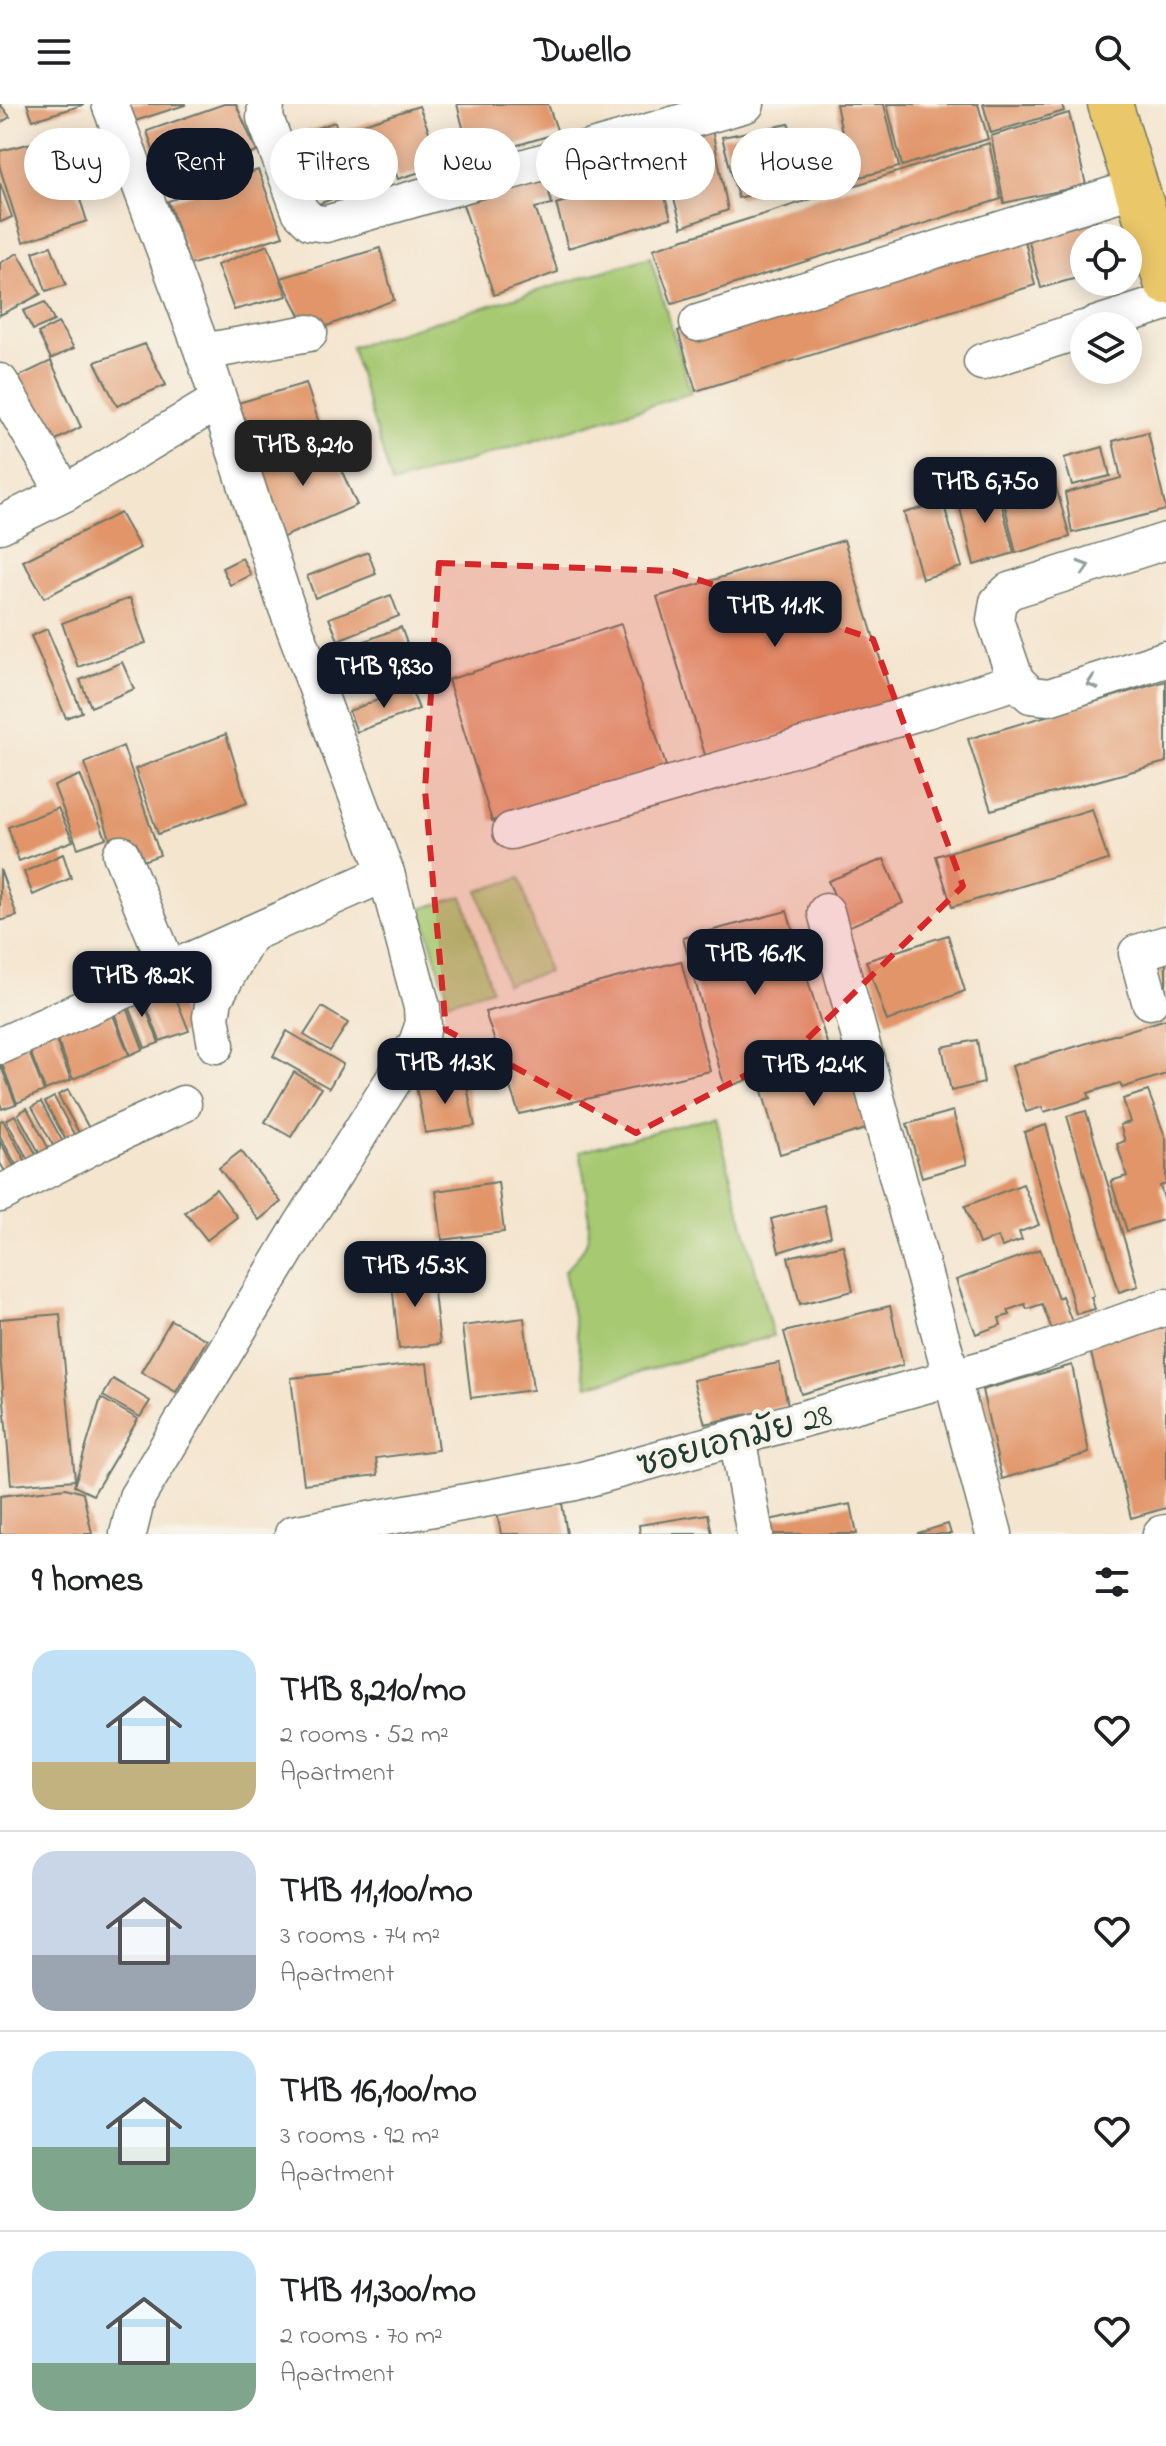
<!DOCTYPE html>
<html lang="en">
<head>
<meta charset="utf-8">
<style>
  body { margin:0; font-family:"Indie Flower","Playpen Sans Thai",sans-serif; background:#f6f6f6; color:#202124; height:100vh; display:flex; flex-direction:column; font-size:30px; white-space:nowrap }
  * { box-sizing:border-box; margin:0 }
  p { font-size:26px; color:#757577 }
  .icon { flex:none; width:44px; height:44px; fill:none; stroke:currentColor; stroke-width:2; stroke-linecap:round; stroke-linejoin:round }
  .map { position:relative; height:1430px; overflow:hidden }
  .details { display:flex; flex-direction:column; background:#fff; flex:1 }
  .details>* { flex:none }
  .hud { position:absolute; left:24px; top:24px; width:1118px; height:72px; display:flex; gap:16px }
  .buttons { position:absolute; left:1070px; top:120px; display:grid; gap:16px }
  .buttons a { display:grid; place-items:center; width:72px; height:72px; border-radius:50%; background:#fff; box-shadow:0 4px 20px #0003; font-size:40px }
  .price { position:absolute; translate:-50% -68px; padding:0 18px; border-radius:16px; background:#111827; color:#fff; font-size:26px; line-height:52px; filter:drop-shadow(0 2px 4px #0008) }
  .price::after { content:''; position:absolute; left:50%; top:48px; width:24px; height:18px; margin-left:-12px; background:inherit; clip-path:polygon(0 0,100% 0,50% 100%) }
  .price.on { background:#222; color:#fff }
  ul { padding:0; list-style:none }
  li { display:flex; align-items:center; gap:24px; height:200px; padding:0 32px }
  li+li { border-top:2px solid #e0e0e0 }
  li span { display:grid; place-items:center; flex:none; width:224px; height:160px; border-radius:24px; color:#555 }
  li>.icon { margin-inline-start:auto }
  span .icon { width:96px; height:96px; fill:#fffc; stroke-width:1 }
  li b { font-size:34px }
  h2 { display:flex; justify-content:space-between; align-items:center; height:96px; padding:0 32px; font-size:34px }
  .chip { padding:0 28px; border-radius:36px; background:#fff; box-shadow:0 4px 20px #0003; font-size:28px; line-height:72px }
  .chip.on { background:#111827; color:#fff }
  header { display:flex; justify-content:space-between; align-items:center; height:104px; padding:0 32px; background:#fff; font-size:36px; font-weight:700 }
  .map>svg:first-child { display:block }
  .green { fill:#a7c972; stroke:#638353; stroke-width:2 }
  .building { fill:#e19569 }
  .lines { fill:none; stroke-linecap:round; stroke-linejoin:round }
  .minor-casing { stroke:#6a786a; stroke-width:39 }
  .major-casing { stroke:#6a786a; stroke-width:47 }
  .minor { stroke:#fff; stroke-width:36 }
  .major { stroke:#eac769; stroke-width:44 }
  .oneway { stroke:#8f9e9a }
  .marked { fill:#d62828; fill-opacity:0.2; stroke:#d62828; stroke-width:6; stroke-dasharray:16 10; stroke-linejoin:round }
  .labels { text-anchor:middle; stroke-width:8; stroke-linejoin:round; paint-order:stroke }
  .street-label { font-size:34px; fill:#1f3d34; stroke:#f7f3e8 }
</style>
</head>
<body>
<header><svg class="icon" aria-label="menu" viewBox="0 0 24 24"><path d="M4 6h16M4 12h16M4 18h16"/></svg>Dwello<svg class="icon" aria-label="search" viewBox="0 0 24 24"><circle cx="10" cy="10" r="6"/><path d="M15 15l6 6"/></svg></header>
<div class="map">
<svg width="1166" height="1430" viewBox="0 0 1166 1430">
  <rect width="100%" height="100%" fill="#f7f3e8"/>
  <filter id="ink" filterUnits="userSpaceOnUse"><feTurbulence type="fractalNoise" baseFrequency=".0125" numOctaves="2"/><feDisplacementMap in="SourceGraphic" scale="16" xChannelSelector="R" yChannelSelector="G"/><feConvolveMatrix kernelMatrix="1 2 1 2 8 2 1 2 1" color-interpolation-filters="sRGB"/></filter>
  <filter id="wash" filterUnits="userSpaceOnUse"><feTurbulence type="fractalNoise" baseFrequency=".006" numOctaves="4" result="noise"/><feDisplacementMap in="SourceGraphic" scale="32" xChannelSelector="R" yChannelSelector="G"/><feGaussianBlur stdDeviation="1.8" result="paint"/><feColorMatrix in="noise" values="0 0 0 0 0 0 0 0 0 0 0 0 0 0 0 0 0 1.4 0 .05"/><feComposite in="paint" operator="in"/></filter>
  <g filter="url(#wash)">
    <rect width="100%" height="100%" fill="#f4e5cf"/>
    <g class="green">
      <path d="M650,153l41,136 -299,91 -41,-137z"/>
      <path d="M520,774l28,94 -42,12 -28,-93z"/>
      <path d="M463,792l28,93 -42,13 -28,-93z"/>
      <path d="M715,1012l58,220 -186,50 -23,-115c9,-9 19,-18 23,-31 6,-18 -4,-68 -7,-89z"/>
    </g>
    <g id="blocks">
      <g class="building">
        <path d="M0,0l10,13 -10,6z"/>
        <path d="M27,0h56v1l-50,15z"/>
        <path d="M128,0h57v1l-50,16z"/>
        <path d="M224,0h12l21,48 -93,32 -17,-53z"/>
        <path d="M457,0h91l10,29 -87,26z"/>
        <path d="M836,0h48l15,63 -47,12z"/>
        <path d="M887,0h91l10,35 -86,27z"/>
        <path d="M983,0h79l2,7 -73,22z"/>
        <path d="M419,2l23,59 -44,14 -7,-18 -27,5 -16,-37z"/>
        <path d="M1069,9l17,72 -82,18 -13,-67z"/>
        <path d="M335,18l13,43 -29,8 31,-7 3,25 -53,20 -26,-69z"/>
        <path d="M789,20l12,59 -63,15 -16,-61z"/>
        <path d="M712,25l16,81 -46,17 -24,-85z"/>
        <path d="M60,32l5,17 25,-8 11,35 -25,7 11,34 -64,21 -23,-74v-17z"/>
        <path d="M989,39l12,56 -329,105 -19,-55z"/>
        <path d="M650,43l21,71 -103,30 -12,-44 45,-14 -7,-23z"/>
        <path d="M258,66l25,66 -93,29 -22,-64z"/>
        <path d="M543,66l9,34 -17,4 23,64 -64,23 -34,-99z"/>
        <path d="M0,79l12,34 -11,5 -1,-1z"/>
        <path d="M1089,91l11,43h-16v38l-43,12 -19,-73z"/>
        <path d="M1021,119l14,62 -339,106 -18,-60z"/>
        <path d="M268,141l19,51 -53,14 -17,-45z"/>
        <path d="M51,142l15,39 -20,6 -13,-39z"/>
        <path d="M380,144l14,52 -85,33 -28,-55z"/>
        <path d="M18,149l23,41 -41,21v-52z"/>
        <path d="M45,198l9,19 -21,9 -10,-19z"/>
        <path d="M58,219l16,25 -23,11 -13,-26z"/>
        <path d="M145,240l21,41 -49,21 -22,-44z"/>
        <path d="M51,257l30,66 -42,22 -32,-67z"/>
        <path d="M306,279l14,43 -79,24 -13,-44z"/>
        <path d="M1148,328l18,78 -94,23 -7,-40 56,-15 -8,-37z"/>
        <path d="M326,332l31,69 -78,34 -30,-69z"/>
        <path d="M1103,343l7,29 -38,9 -8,-27z"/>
        <path d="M1051,365l19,68 -54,16 -16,-67z"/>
        <path d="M997,382l17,67 -40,12 -17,-69z"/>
        <path d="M943,398l19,65 -40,12 -18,-66z"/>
        <path d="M120,409l20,35 -96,50 -21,-37z"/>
        <path d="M844,436l49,161 -187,57 -49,-161z"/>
        <path d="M368,448l8,22 -61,24 -8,-22z"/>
        <path d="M242,454l9,17 -21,10 -8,-17z"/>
        <path d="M391,491l8,21 -61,24 -9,-22z"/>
        <path d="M130,494l16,45 -68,24 -16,-44z"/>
        <path d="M621,520l45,142 -174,55 -44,-141z"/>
        <path d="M401,523l8,22 -62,24 -8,-22z"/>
        <path d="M47,525l35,83 -16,6 -35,-82z"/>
        <path d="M122,558l12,27 -43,18 -11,-27z"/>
        <path d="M1166,577v81l-175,48 -23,-71z"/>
        <path d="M410,583l9,22 -62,23 -8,-21z"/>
        <path d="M226,630l21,69 -89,31 -23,-65z"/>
        <path d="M123,642l37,109 -40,14 -35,-106z"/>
        <path d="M80,671l26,63 -28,10 -24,-62z"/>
        <path d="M58,704l15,33 -54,20 -11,-34z"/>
        <path d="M1092,705l16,51 -156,47 -16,-51z"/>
        <path d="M63,750l8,24 -38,17 -9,-23z"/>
        <path d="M884,755l19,44 -55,24 -20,-46z"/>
        <path d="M0,765l17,47 -17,5z"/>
        <path d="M787,807l42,139 -104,38 -42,-150z"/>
        <path d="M948,831l17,56 -78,30 -21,-60z"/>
        <path d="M681,857l29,110 -191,43 -34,-102z"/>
        <path d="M1166,858v35l-10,-33z"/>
        <path d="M168,874l21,53 -29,10 -20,-52z"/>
        <path d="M139,886l20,53 -14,5 -20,-52z"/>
        <path d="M123,893l20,52 -13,6 -20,-53z"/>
        <path d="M108,899l21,52 -56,24 -21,-52z"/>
        <path d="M322,903l26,16 -18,28 -26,-16z"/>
        <path d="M1166,915v55l-44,14 -2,-5 -32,10 2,5 -46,14 -2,-5 -16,5 -14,-46z"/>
        <path d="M51,924l20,52 -26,10 -20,-52z"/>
        <path d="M287,927l56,33 -14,24 -56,-32z"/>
        <path d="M24,935l20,52 -27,12 -17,-44z"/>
        <path d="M977,936l7,43 -33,8 -9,-44z"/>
        <path d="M847,958l19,67 -86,25 -19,-67z"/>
        <path d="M0,960l16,40 -14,5 -2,-6z"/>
        <path d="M294,968l27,16 -30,49 -26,-15z"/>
        <path d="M465,973l10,49 -50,7 -9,-47z"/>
        <path d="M68,986l23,42 -9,6 -24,-43z"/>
        <path d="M1148,987l18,48v45l-6,2 6,19v14l-39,12 -16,-50 16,-5 -10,-32 8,-3 -5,-16 10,-3 -7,-23z"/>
        <path d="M54,993l23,43 -9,4 -23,-42z"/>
        <path d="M41,998l23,42 -9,5 -23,-42z"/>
        <path d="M27,1004l23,43 -9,5 -23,-42z"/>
        <path d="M953,1007l14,53 -45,13 -15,-53z"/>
        <path d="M1086,1007l52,175 -19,6 -52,-176z"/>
        <path d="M15,1011l23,43 -9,4 -23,-42z"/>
        <path d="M3,1016l23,42 -9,5 -17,-31v-15z"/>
        <path d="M1046,1021l48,171 -3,1 4,12 -19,5 -52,-182z"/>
        <path d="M0,1037l15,27 -9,5 -6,-10z"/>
        <path d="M241,1047l40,51 -22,18 -40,-52z"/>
        <path d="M498,1078l6,50 -62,8 -6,-49z"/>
        <path d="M1023,1080l16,41 -20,7 3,8 -20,7 -4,-10 -19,7 -14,-38z"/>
        <path d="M216,1085l21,28 -30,23 -22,-28z"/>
        <path d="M824,1101l7,31 -52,16 -8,-33z"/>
        <path d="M843,1141l10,46 -53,13 -12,-47z"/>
        <path d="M1040,1145l18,49 4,-2 10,26 -20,8 -10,-26 -15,5 -2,-5 -17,6 2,5 -11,3 2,7 -25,9 -20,-54z"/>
        <path d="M431,1163l9,77 -41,5 -8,-75z"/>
        <path d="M890,1202l13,59 -102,29 -17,-62z"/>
        <path d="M60,1210l15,166 -64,5 -11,-131v-35z"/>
        <path d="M1166,1212v192l-35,10 -42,-173z"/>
        <path d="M524,1214l9,72 -62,8 -9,-72z"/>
        <path d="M171,1216l36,20 -31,52 -35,-20z"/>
        <path d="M427,1259l11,87 -62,8 2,17 -74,9 -13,-106z"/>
        <path d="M779,1259l9,42 -83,19 -12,-44z"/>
        <path d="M1072,1261l17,88 -87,26 -20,-89z"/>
        <path d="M113,1275l37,22 -10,16 -37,-21z"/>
        <path d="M101,1294l37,21 -45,76 -19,-9z"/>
        <path d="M66,1384l17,5 9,41h-92v-38z"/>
        <path d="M562,1399l5,31h-66l-4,-21z"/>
        <path d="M851,1400l6,30h-91l-3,-13z"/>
        <path d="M708,1410l4,20h-72l-1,-9z"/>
        <path d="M948,1420l3,10h-33v-1z"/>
      </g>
    </g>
  </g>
  <g filter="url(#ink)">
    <use href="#blocks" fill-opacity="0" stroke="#6a786a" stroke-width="2"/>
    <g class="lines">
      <defs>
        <g id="minor">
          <path d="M110,0l93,248 81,248 102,273 36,134 1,19 -6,17 -116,183 -164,271 -9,37"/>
          <path d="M266,0l-1,14 35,93 11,11 15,2 420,-120"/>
          <path d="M698,219l438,-135"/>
          <path d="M1092,222l74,-24"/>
          <path d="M203,248l106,-19"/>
          <path d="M982,258l102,-33"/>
          <path d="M0,278l65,111"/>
          <path d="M0,421l65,-32 153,-92"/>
          <path d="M1166,437l-157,50 -11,11 -3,18 21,61 15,14 18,2 117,-38"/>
          <path d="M511,727l415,-121 90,-29"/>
          <path d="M121,750l48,116"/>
          <path d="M826,808l168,622"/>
          <path d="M1150,897l-13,-48 29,-9"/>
          <path d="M216,941l-5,-28 3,-18 36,-65"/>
          <path d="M0,942l386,-173"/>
          <path d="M0,1090l102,-53 81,-37"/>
          <path d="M737,1333l18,97"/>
          <path d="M293,1430l282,-52 451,-125 140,-50"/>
          <path d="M1161,1430l5,-1"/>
        </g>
        <path id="major" d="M1110,0l56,178"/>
      </defs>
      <use href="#minor" class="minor-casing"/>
      <use href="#major" class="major-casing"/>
      <use href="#minor" class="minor"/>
      <use href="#major" class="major"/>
    </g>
    <defs><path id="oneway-chevron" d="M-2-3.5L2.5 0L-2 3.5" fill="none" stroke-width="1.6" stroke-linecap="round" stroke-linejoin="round" transform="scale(2)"/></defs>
    <g class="oneway">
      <use href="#oneway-chevron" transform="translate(1084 463) rotate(-17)"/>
      <use href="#oneway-chevron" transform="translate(1092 579) rotate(162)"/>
    </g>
  </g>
  <path class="marked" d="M439,459l234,8 200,68 90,247 -164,161 -163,86 -190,-103 -21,-240z"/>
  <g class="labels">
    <g class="street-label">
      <text transform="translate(734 1334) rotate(-15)" y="12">ซอยเอกมัย 28</text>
    </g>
  </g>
</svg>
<div class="buttons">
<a><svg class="icon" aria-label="locate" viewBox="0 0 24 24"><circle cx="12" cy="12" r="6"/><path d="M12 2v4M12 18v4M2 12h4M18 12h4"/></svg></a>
<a><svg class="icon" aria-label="layers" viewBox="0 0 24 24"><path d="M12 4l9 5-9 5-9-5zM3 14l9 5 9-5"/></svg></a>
</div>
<b class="price on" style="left:303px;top:384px">THB 8,210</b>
<b class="price" style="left:985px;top:421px">THB 6,750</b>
<b class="price" style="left:775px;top:545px">THB 11.1K</b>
<b class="price" style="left:384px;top:606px">THB 9,830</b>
<b class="price" style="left:755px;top:893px">THB 16.1K</b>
<b class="price" style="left:142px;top:915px">THB 18.2K</b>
<b class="price" style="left:445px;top:1002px">THB 11.3K</b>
<b class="price" style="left:814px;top:1004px">THB 12.4K</b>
<b class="price" style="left:415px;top:1205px">THB 15.3K</b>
<div class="hud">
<a class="chip">Buy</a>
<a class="chip on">Rent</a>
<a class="chip">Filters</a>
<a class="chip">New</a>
<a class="chip">Apartment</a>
<a class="chip">House</a>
</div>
</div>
<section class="details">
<h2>9 homes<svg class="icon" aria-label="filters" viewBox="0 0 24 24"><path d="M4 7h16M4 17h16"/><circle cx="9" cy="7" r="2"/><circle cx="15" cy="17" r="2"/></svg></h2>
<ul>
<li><span style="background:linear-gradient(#bfe0f5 70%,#c2b280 0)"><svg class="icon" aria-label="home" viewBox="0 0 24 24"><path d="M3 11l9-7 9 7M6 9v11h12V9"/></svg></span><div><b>THB 8,210/mo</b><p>2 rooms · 52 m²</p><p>Apartment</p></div><svg class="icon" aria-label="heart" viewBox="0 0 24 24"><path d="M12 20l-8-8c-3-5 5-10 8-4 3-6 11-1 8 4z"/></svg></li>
<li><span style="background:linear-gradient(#c9d6e8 65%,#9aa5b1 0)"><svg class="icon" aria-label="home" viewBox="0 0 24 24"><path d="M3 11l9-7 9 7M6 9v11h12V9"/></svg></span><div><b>THB 11,100/mo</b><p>3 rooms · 74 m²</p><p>Apartment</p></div><svg class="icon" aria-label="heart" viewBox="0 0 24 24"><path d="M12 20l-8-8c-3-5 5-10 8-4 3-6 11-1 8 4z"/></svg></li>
<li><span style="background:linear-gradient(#bfe0f5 60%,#7fa58c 0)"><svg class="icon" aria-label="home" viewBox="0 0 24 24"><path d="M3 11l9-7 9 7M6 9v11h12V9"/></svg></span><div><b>THB 16,100/mo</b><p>3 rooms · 92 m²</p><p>Apartment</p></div><svg class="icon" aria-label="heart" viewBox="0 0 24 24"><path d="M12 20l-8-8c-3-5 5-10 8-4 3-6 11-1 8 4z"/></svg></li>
<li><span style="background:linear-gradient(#bfe0f5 70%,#7fa58c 0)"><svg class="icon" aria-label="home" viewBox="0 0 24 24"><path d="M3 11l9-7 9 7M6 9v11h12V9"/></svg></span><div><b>THB 11,300/mo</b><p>2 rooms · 70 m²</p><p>Apartment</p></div><svg class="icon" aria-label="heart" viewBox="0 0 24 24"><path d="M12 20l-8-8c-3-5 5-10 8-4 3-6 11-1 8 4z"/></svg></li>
</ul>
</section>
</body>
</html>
